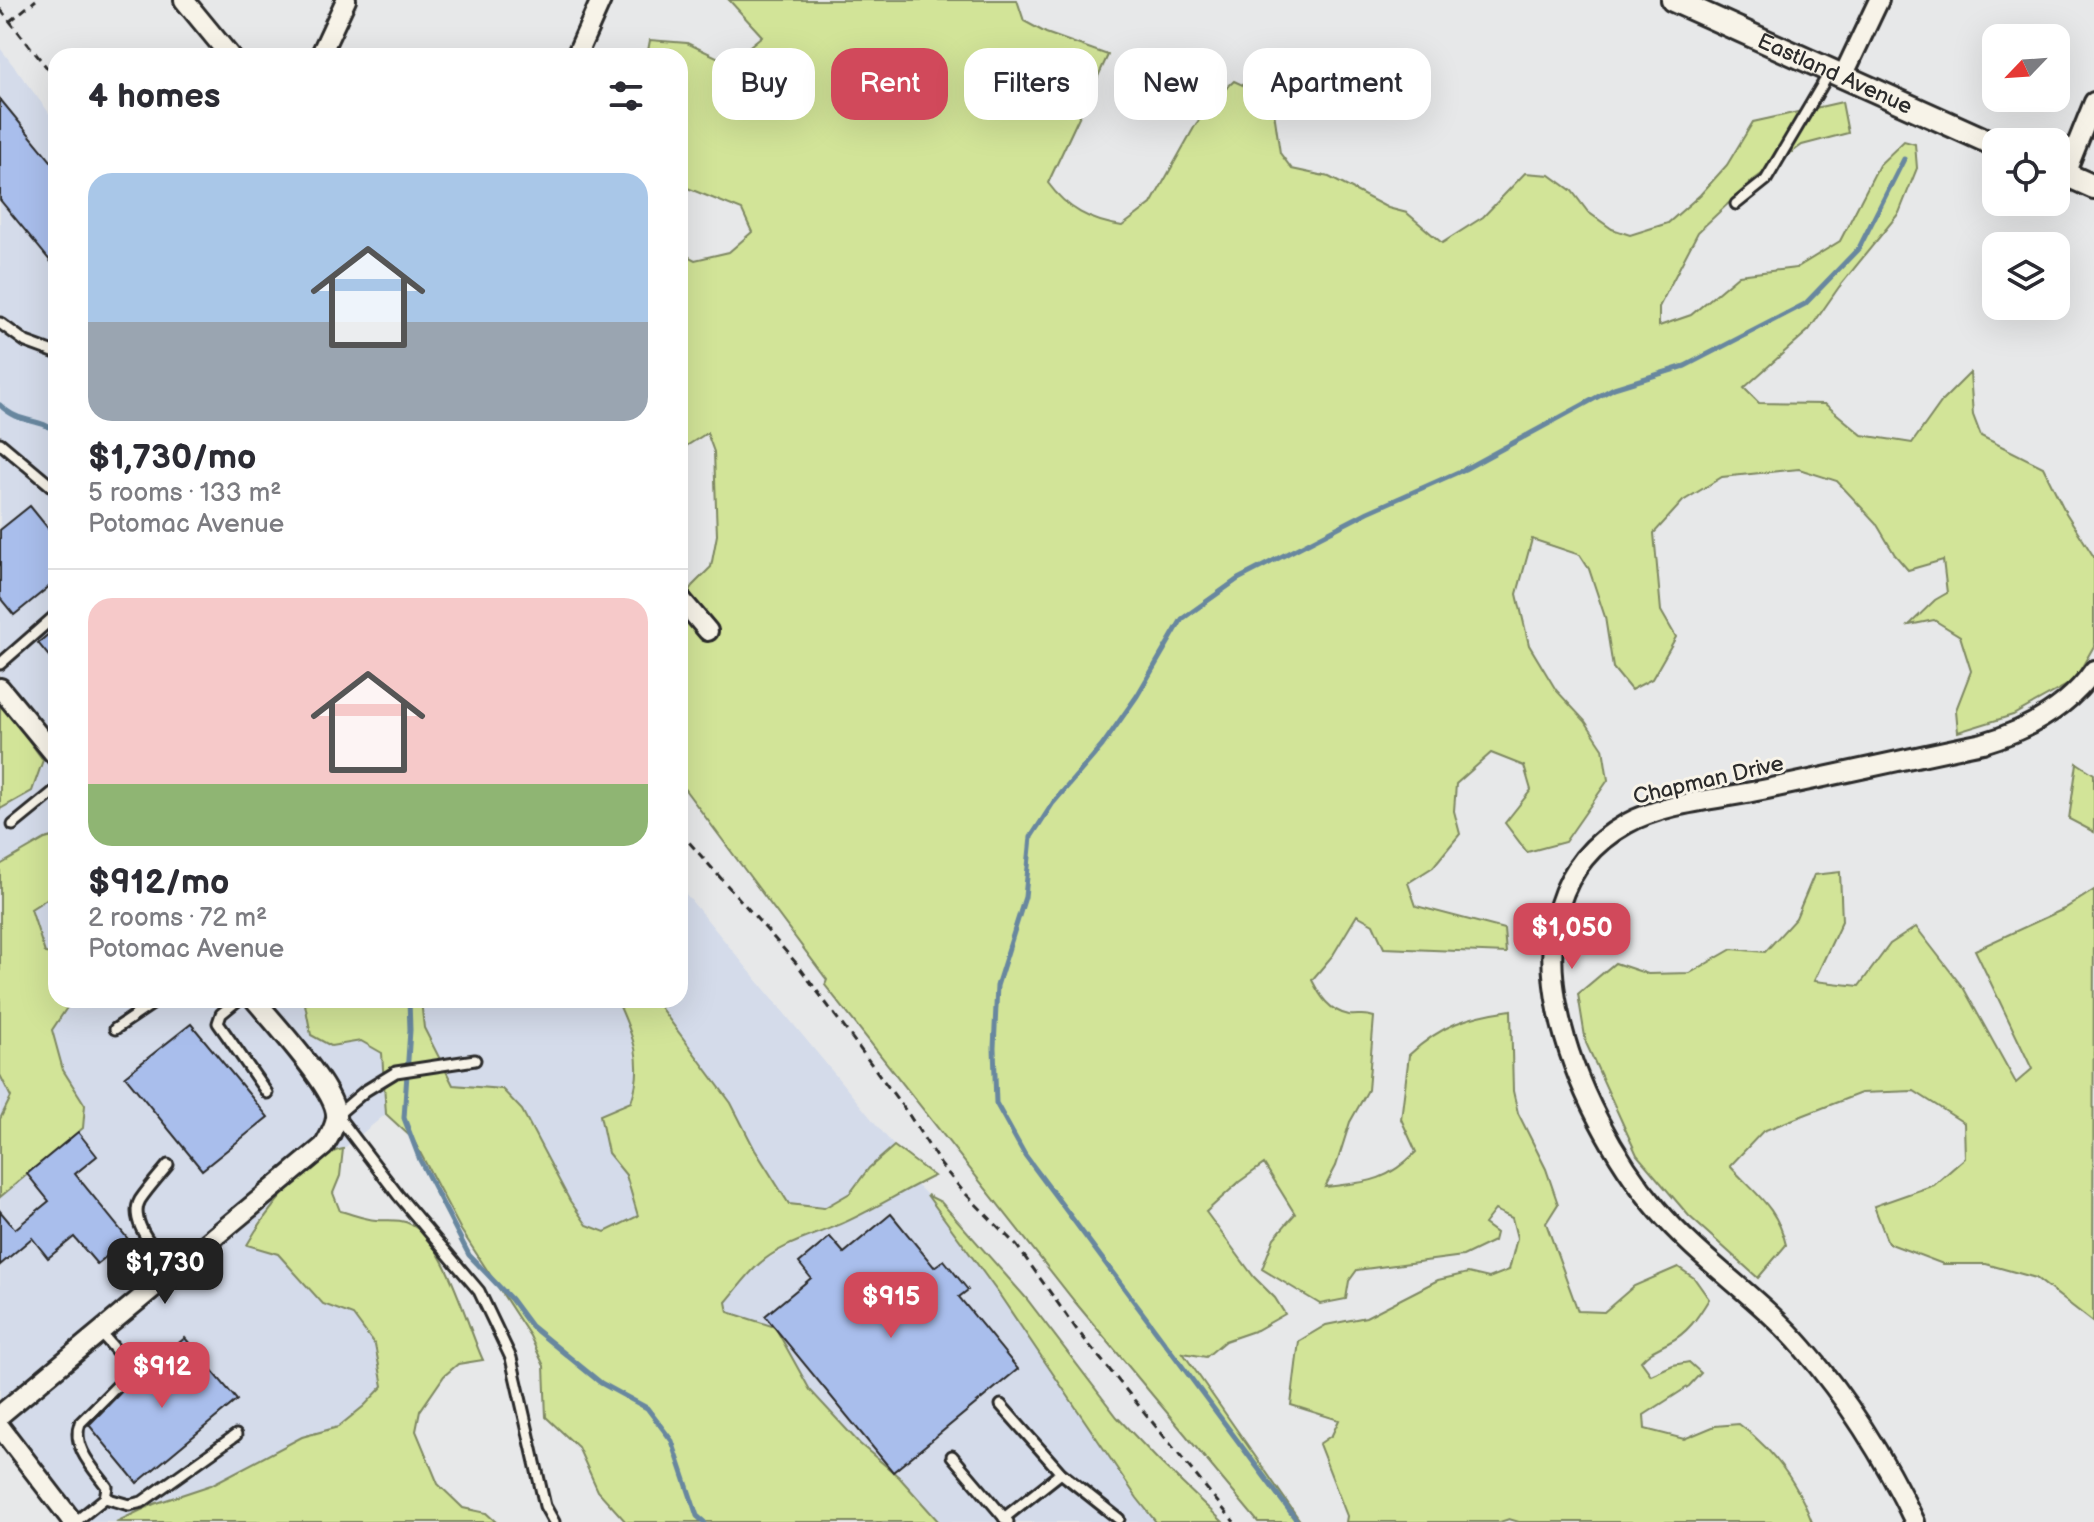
<!DOCTYPE html>
<html lang="en">
<head>
<meta charset="utf-8">
<style>
  body { margin:0; font-family:"Balsamiq Sans",sans-serif; background:#f7f7f7; color:#2b2b33; height:100vh; display:flex; flex-direction:column; font-size:30px; white-space:nowrap }
  * { box-sizing:border-box; margin:0 }
  p { font-size:26px; color:#7c7c81 }
  .icon { flex:none; width:44px; height:44px; fill:none; stroke:currentColor; stroke-width:2; stroke-linecap:round; stroke-linejoin:round }
  .map { position:relative; flex:1; overflow:hidden }
  .panel { position:absolute; left:48px; top:48px; width:640px; height:960px; display:flex; flex-direction:column; background:#fff; border-radius:24px; box-shadow:0 8px 32px #0002 }
  .panel>* { flex:none }
  .hud { position:absolute; left:712px; top:48px; width:760px; height:72px; display:flex; gap:16px }
  .needle { width:52px; rotate:245deg }
  .tools { position:absolute; left:1982px; top:24px; display:grid; gap:16px }
  .tools a { display:grid; place-items:center; width:88px; height:88px; border-radius:16px; background:#fff; box-shadow:0 8px 32px #0002; font-size:40px }
  .price { position:absolute; translate:-50% -68px; padding:0 18px; border-radius:16px; background:#d1495b; color:#fff; font-size:26px; line-height:52px; filter:drop-shadow(0 2px 4px #0008) }
  .price::after { content:''; position:absolute; left:50%; top:48px; width:24px; height:18px; margin-left:-12px; background:inherit; clip-path:polygon(0 0,100% 0,50% 100%) }
  .price.current { background:#222; color:#fff }
  ul { padding:0; list-style:none }
  li { display:grid; align-content:center; gap:16px; height:424px; padding:0 40px }
  li+li { border-top:2px solid #e1e1e2 }
  li span { display:grid; place-items:center; height:248px; border-radius:24px; color:#555 }
  li>.icon { margin-inline-start:auto }
  span .icon { width:144px; height:144px; fill:#fffc; stroke-width:1 }
  li b { font-size:34px }
  h2 { display:flex; justify-content:space-between; align-items:center; height:96px; padding:0 40px; font-size:34px }
  .tag { padding:0 28px; border-radius:24px; background:#fff; box-shadow:0 8px 32px #0002; font-size:28px; line-height:72px }
  .tag.current { background:#d1495b; color:#fff }
  .map>svg:first-child { display:block }
  .built { fill:#d4dbea }
  .green { fill:#d2e498; stroke:#7e8862; stroke-width:2 }
  .lines { fill:none; stroke-linecap:round; stroke-linejoin:round }
  .stream { stroke:#67879f; stroke-width:5 }
  .building { fill:#a9beec; stroke:#2b2b2b; stroke-width:2 }
  .service-casing { stroke:#2b2b2b; stroke-width:15 }
  .minor-casing { stroke:#2b2b2b; stroke-width:24 }
  .tertiary-casing { stroke:#2b2b2b; stroke-width:28 }
  .path { stroke:#2b2b2b; stroke-width:3; stroke-dasharray:8 6; stroke-linecap:butt }
  .service { stroke:#f7f3e8; stroke-width:9 }
  .minor { stroke:#f7f3e8; stroke-width:18 }
  .tertiary { stroke:#f7f3e8; stroke-width:22 }
  .labels { text-anchor:middle; stroke-width:6; stroke-linejoin:round; paint-order:stroke }
  .street-label { font-size:22px; fill:#2b2b2b; stroke:#f7f3e8 }
</style>
</head>
<body>
<div class="map">
<svg width="2094" height="1522" viewBox="0 0 2094 1522">
  <rect width="100%" height="100%" fill="#e7e8e9"/>
  <filter id="ink" filterUnits="userSpaceOnUse"><feTurbulence type="fractalNoise" baseFrequency=".0125" numOctaves="2"/><feDisplacementMap in="SourceGraphic" scale="16" xChannelSelector="R" yChannelSelector="G"/><feConvolveMatrix kernelMatrix="1 2 1 2 8 2 1 2 1" color-interpolation-filters="sRGB"/></filter>
  <g filter="url(#ink)">
    <g class="built">
      <path d="M0,48l56,74v878h269l-20,5 26,41 30,-6 21,13 4,61 -43,35 -12,2 -50,45 -20,23 -13,26 30,9 45,50 30,11 22,30 8,41 -19,20 -26,21 -36,10 -91,48 -57,19 -38,18h-43l-73,-95z"/>
      <path d="M680,887l214,259 -25,22 -19,25 -26,15 -35,-4 -34,-54 -24,-47 -78,-103h27z"/>
      <path d="M421,1000h196l14,31 7,50 -7,21 -31,13 8,38 18,22 12,41 -33,16 -18,-7 -17,-24 -48,-91 -20,-21 -49,-4 -29,-57z"/>
      <path d="M916,1184l11,11 72,99 138,204 19,24h-217l-40,-45 -39,-33 -50,-54 -35,-62 -48,-16 -1,-11 34,-38 51,-28 27,-9z"/>
    </g>
    <g class="green">
      <path d="M729,0h288l7,21 22,12 62,22 -60,128c19,26 42,38 74,43l29,-22 45,-80 22,-28 16,-15 24,11 15,13 7,48 12,16 37,8 59,31 19,5 35,30 41,-26 42,-44 25,2 22,16 16,21 24,17 18,6 38,-12 32,-28 27,-30 26,-43 89,-20 6,31 -46,12 -50,36 -54,51 -39,75v19l32,-11 48,-40 57,-7 44,-27 39,-76 25,-24 11,3 2,24 -18,45 -60,74 -30,43 -65,58 15,15 66,1 37,31 50,8 30,-42 28,-28 3,42 8,21 62,31 23,46 28,44v89l-20,35 -61,34 -55,17 -2,-22 15,-39 -11,-35 -26,-16 -25,5 26,-25 12,-7 -4,-33 -35,10 -13,-15 -19,-32 -39,-42 -38,-12 -77,8 -39,24 -29,32 7,78 15,26 -24,42 -21,11 -18,-22 -8,-51 -16,-48 -9,-14 -48,-16 -15,55 12,51 27,45 29,31 18,27 5,32 -43,62 -38,10 -22,-29 26,-33 -7,-24 -33,-13 -35,31 -2,27 6,23 -27,33 -25,16 8,23 88,23 2,24 -122,-5 -11,-24 -16,-9 -24,40 -21,25c8,16 17,31 37,35 9,1 15,-2 25,2l-6,73 -18,32 -14,44 -11,21c42,-5 60,-4 91,-35l-15,-33 8,-64c32,-30 59,-39 102,-45l2,81 5,22 28,56 12,35 -12,19 32,88 26,1 30,-26 44,-19 16,11 15,21c-11,18 -21,34 -41,44 -11,6 -18,8 -27,18l10,14 22,-10 16,-3 12,11 -12,13 -45,29 1,14 39,10 31,-13 24,-2c34,25 58,58 73,98h-293l-10,-3 -9,3h-154l1,-6 -28,-72 13,-9 7,-15 -48,-15 8,-64 27,-16 40,-8 72,-37 30,-7 21,5 20,-8 8,-32 -5,-20 -17,-8 -11,14 12,9 -2,8 -31,15 -106,14 -8,11 -3,18 -26,5 -58,-35 12,-31 21,-24 -31,-50 -25,18 -33,30 48,65 21,21 10,16 -28,16 -32,11 -19,16 -23,-4 118,169h-43l-183,-220 -250,-317 2,-5 -147,-197v-179l12,-18 19,-19 6,-32 -3,-83 -7,-19 -27,17v-198l15,8 34,-8 23,-20 -10,-22 -62,-25v-129h-33l3,-16 37,3 36,17 17,-6 22,-18z"/>
      <path d="M0,701l43,59 -11,31 -32,18z"/>
      <path d="M2077,763l17,11v58l-25,-13z"/>
      <path d="M56,836v57l-25,16 14,44 11,1v46h16l-20,30 11,40 22,35 -2,23 -83,69v-78l11,-22 -11,-22v-210l45,-26z"/>
      <path d="M1840,872l2,49 -28,60 45,5 31,-42 26,-17 48,62 52,94 16,-14 -57,-119 89,-41 30,-19 -1,432 -57,-44 -50,-14h-43l-55,-21 -14,-37 60,-21 31,-27 -1,-35 -50,-32 -53,2 -98,38 -33,35c25,28 47,40 56,79l-28,33 -69,-62 -52,-61 -51,-112 -8,-49 37,-31 33,11 42,-1 42,-24 33,3 31,-34 18,-43z"/>
      <path d="M325,1000h96l3,28 29,57 49,4 20,21 48,91 17,24 18,7 33,-16 -12,-41 -18,-22 -8,-38 31,-13c14,-38 2,-67 -14,-102h36l4,3 74,100 24,47 34,54 35,4 26,-15 19,-25 25,-22 40,30c-32,15 -61,34 -93,48 -27,12 -60,20 -82,40 -12,11 -22,25 -33,38l2,10 47,15 35,63 50,54 39,33 40,45h-313l-28,-31 -20,-44 -32,-30 -2,-51 -14,-30 -69,-106 -48,-91 -27,-25 -4,-61 -21,-12 -30,5 -20,-11 -6,-31z"/>
      <path d="M343,1149l-3,27 -7,17 7,18c12,3 24,8 36,9 12,1 25,-2 36,5 34,18 55,101 71,135l-25,4 -14,12 -24,35 -4,20 22,53 25,24 23,5 10,9h-380l38,-18 57,-19 91,-48 36,-10 26,-21 19,-20 -8,-41 -22,-30 -30,-11 -45,-50 -31,-9c17,-30 61,-90 96,-96z"/>
      <path d="M927,1195l14,7 85,96 91,119 42,44 64,61h-67l-19,-24 -138,-204z"/>
    </g>
    <g class="lines">
      <g class="stream">
        <path d="M0,405c20,20 39,12 56,27"/>
        <path d="M409,1000l1,30 -6,88 16,42 49,95 42,44 20,27 70,57 46,25 25,33 25,75 7,6"/>
        <path d="M1298,1522l-273,-367 -29,-52 -2,-55 3,-62 28,-89 6,-60 22,-34 49,-57 35,-50 45,-77 56,-40 130,-67 97,-43 149,-81 71,-22 120,-62 54,-56 45,-89"/>
      </g>
    </g>
    <g class="building">
      <path d="M0,99l56,68v101l-56,-68z"/>
      <path d="M30,506l26,32v43l-42,34 -14,-17v-68z"/>
      <path d="M56,628v37l-18,-22z"/>
      <path d="M191,1024l77,93 -66,53 -77,-94z"/>
      <path d="M78,1132l19,24 -22,18 53,65 -31,25 -23,-27 -26,21 -16,-20 -32,27v-54l15,18 34,-28 -22,-27z"/>
      <path d="M891,1214l43,53 10,-7 24,30 -9,7 59,72 -125,103 -128,-156 46,-38 -12,-15 31,-26 14,16z"/>
      <path d="M185,1338l52,62 -100,83 -48,-58 43,-44z"/>
    </g>
    <g class="lines">
      <defs>
        <g id="service">
          <path d="M1736,204l30,-24 65,-110"/>
          <path d="M0,323l26,19 30,11"/>
          <path d="M0,443l56,47"/>
          <path d="M0,664l56,-49"/>
          <path d="M13,825l43,-35"/>
          <path d="M238,1000l-17,14 -3,9 49,70"/>
          <path d="M115,1029l43,-29"/>
          <path d="M475,1060l-79,12 -31,19 -28,24 61,80 81,96 32,67 34,148 9,16"/>
          <path d="M168,1165c-9,11 -20,23 -28,35 -13,23 20,55 33,72"/>
          <path d="M1001,1405l60,68 58,46"/>
          <path d="M952,1456l56,66"/>
          <path d="M105,1498l24,7 13,-3 94,-67"/>
          <path d="M1004,1518l57,-45"/>
          <path d="M75,1522l30,-24 2,-11c-13,-18 -36,-41 -27,-64l50,-50 -2,-9 -28,-32"/>
        </g>
        <g id="minor">
          <path d="M184,0l46,56"/>
          <path d="M320,56l26,-56"/>
          <path d="M576,56l25,-56"/>
          <path d="M1843,76l36,-76"/>
          <path d="M2065,174l29,-72"/>
          <path d="M680,598l28,33"/>
          <path d="M0,688l56,68"/>
          <path d="M0,1415l324,-269c5,-9 11,-18 12,-28 3,-26 -63,-96 -81,-118"/>
          <path d="M0,1427l73,95"/>
          <path d="M1915,1522c-30,-63 -66,-121 -112,-174 -44,-51 -102,-87 -146,-139 -80,-94 -173,-305 -31,-385 37,-21 94,-25 136,-34 74,-15 147,-32 221,-47 44,-13 84,-34 111,-73"/>
        </g>
        <g id="tertiary">
          <path id="s1" d="M1673,0l323,145"/>
          <path d="M2056,170l38,17"/>
        </g>
      </defs>
      <use href="#service" class="service-casing"/>
      <use href="#minor" class="minor-casing"/>
      <use href="#tertiary" class="tertiary-casing"/>
      <g class="path">
        <path d="M0,9l56,70"/>
        <path d="M10,21l26,-21"/>
        <path d="M680,832l117,132 112,151 32,50 21,25 55,56 60,84 157,192"/>
      </g>
      <use href="#service" class="service"/>
      <use href="#minor" class="minor"/>
      <use href="#tertiary" class="tertiary"/>
    </g>
  </g>
  <g class="labels">
    <g class="street-label">
      <text dy="8" stroke="none"><textPath href="#s1" startOffset="178">Eastland Avenue</textPath></text>
      <text transform="translate(1708 779) rotate(-13)" y="8">Chapman Drive</text>
    </g>
  </g>
</svg>
<div class="tools">
<a><svg class="needle" viewBox="-14 -14 28 28"><path d="M0-13l5 13h-10z" fill="#e53935"/><path d="M0 13l5-13h-10z" fill="#7c7c81"/></svg></a>
<a><svg class="icon" aria-label="locate" viewBox="0 0 24 24"><circle cx="12" cy="12" r="6"/><path d="M12 2v4M12 18v4M2 12h4M18 12h4"/></svg></a>
<a><svg class="icon" aria-label="layers" viewBox="0 0 24 24"><path d="M12 4l9 5-9 5-9-5zM3 14l9 5 9-5"/></svg></a>
</div>
<b class="price" style="left:1572px;top:971px">$1,050</b>
<b class="price current" style="left:165px;top:1306px">$1,730</b>
<b class="price" style="left:891px;top:1340px">$915</b>
<b class="price" style="left:162px;top:1410px">$912</b>
<div class="hud">
<a class="tag">Buy</a>
<a class="tag current">Rent</a>
<a class="tag">Filters</a>
<a class="tag">New</a>
<a class="tag">Apartment</a>
</div>
<section class="panel">
<h2>4 homes<svg class="icon" aria-label="filters" viewBox="0 0 24 24"><path d="M4 7h16M4 17h16"/><circle cx="9" cy="7" r="2"/><circle cx="15" cy="17" r="2"/></svg></h2>
<ul>
<li><span style="background:linear-gradient(#a9c7e8 60%,#9aa5b1 0)"><svg class="icon" aria-label="home" viewBox="0 0 24 24"><path d="M3 11l9-7 9 7M6 9v11h12V9"/></svg></span><div><b>$1,730/mo</b><p>5 rooms · 133 m²</p><p>Potomac Avenue</p></div></li>
<li><span style="background:linear-gradient(#f6c9c9 75%,#8fb573 0)"><svg class="icon" aria-label="home" viewBox="0 0 24 24"><path d="M3 11l9-7 9 7M6 9v11h12V9"/></svg></span><div><b>$912/mo</b><p>2 rooms · 72 m²</p><p>Potomac Avenue</p></div></li>
</ul>
</section>
</div>
</body>
</html>
